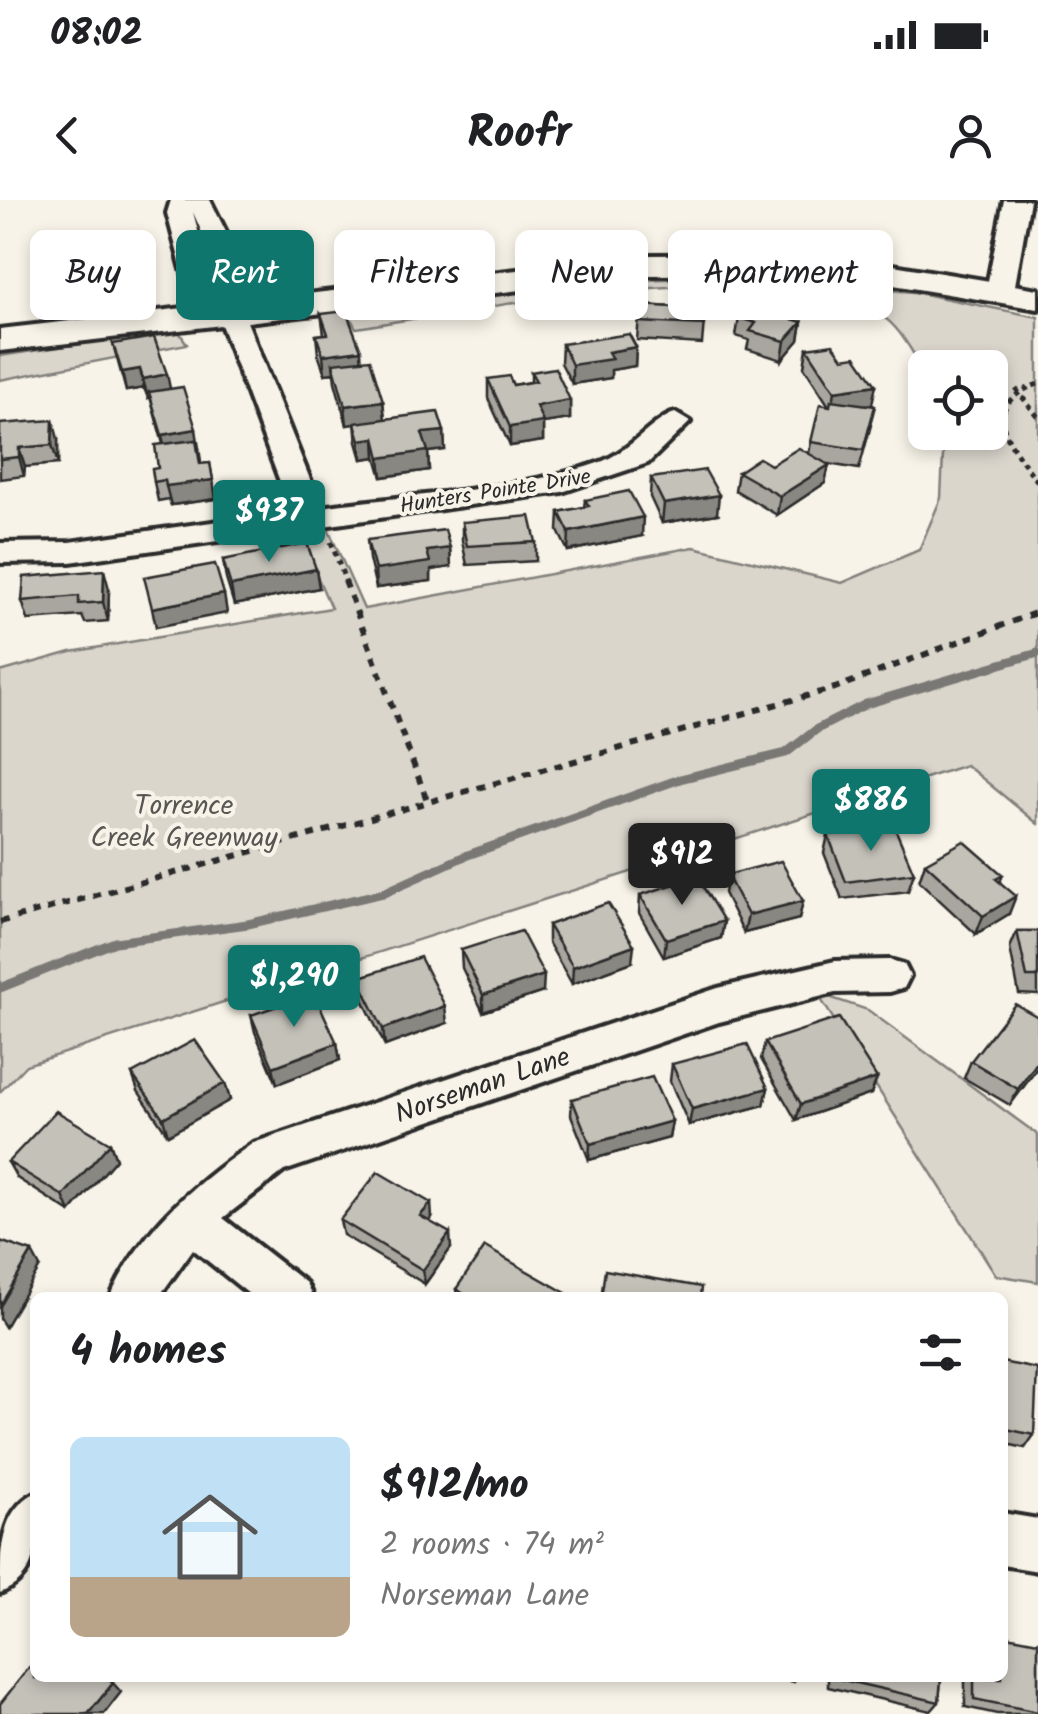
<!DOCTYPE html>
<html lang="en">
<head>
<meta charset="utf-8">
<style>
  body { margin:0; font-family:Kalam,sans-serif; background:#f2f2f2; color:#202124; height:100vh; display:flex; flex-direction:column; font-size:38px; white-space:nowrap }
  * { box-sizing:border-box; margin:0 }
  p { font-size:32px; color:#757577 }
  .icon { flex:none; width:55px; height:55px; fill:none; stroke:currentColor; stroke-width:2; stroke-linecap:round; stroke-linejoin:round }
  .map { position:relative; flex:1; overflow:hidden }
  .drawer { position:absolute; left:30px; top:1092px; width:978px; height:390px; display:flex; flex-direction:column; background:#fff; border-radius:15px; box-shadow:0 5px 15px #0003 }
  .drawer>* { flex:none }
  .banner { position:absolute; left:30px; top:30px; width:980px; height:90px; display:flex; gap:20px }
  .fabs { position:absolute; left:908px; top:150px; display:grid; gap:20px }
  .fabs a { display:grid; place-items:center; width:100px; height:100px; border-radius:15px; background:#fff; box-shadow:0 5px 15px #0003; font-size:50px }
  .price { position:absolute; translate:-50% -85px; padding:0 22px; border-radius:10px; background:#0f766e; color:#fff; font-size:32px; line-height:65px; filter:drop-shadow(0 2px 5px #0008) }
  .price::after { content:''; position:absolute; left:50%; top:60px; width:30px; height:22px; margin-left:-15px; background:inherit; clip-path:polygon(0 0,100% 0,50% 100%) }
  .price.active { background:#222; color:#fff }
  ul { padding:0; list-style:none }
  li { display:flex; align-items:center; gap:30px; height:250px; padding:0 40px }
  li span { display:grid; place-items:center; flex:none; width:280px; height:200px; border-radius:15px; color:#555 }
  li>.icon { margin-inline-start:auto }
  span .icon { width:120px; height:120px; fill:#fffc; stroke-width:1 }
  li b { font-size:42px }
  h2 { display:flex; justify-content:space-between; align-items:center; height:120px; padding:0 40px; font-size:42px }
  .pill { padding:0 35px; border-radius:15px; background:#fff; box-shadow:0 5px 15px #0003; font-size:35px; line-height:90px }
  .pill.active { background:#0f766e; color:#fff }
  .status { display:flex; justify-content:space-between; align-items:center; height:70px; padding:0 50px; background:#fff; direction:ltr }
  .status svg { height:28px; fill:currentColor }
  header { display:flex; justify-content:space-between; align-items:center; height:130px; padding:0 40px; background:#fff; font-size:45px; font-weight:600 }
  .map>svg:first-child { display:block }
  .green { fill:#dad6cc; stroke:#82807c; stroke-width:2.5 }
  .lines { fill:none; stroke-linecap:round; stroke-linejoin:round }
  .stream { stroke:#7a7874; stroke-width:9 }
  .minor-casing { stroke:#2b2b2b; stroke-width:8 }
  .major-casing { stroke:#2b2b2b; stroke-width:8 }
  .path-far1 { stroke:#2b2b2b; stroke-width:5; stroke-dasharray:5 5; stroke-linecap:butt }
  .path { stroke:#2b2b2b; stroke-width:6; stroke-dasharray:8 8; stroke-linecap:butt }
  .minor { fill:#f7f3e8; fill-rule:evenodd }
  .major { fill:#f7f3e8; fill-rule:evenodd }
  .wall { fill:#a9a69f; stroke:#2b2b2b; stroke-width:2.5 }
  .shaded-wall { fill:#898782; stroke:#2b2b2b; stroke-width:2.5 }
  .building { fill:#c4c1b9; stroke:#2b2b2b; stroke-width:2.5 }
  .labels { text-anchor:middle; stroke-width:8; stroke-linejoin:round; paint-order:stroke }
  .far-street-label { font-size:22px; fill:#2b2b2b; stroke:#f7f3e8 }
  .park-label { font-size:28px; fill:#575653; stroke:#f7f3e8 }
  .street-label { font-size:28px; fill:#2b2b2b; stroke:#f7f3e8 }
</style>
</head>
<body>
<div class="status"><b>08:02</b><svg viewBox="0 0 49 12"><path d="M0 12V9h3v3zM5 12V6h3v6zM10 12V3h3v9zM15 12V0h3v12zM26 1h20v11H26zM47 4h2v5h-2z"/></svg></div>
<header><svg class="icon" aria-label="back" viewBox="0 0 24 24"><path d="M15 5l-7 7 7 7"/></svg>Roofr<svg class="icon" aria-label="person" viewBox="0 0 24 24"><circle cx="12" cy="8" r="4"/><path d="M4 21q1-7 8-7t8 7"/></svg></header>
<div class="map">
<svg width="1038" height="1514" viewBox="0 0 1038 1514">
  <rect width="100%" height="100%" fill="#f7f3e8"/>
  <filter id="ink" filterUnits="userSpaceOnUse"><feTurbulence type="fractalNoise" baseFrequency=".01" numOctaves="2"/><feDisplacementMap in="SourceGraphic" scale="20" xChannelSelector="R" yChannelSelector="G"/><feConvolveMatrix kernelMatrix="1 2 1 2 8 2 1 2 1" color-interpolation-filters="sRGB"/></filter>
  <g filter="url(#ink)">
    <g class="green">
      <path d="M717,77l196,15 125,25v507l-72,-59 -940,300 -26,27v-420l71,-20 260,-44 -34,-78 30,-4 37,83 330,-62 148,36 77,-33 22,-52 3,-65 46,-1v-64h-65v3c-12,-16 -25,-44 -42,-54 -111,-67 -398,-9 -527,11l-10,-18 217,-27z"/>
      <path d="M177,129l10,15 -187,36v-24z"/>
      <path d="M817,793l51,17 170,125v147l-42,-7z"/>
    </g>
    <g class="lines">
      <path class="stream" d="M0,788l115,-46 133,-18 135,-31 82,-37 215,-77 106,-26 31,-24 49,-25 172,-51"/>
      <defs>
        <g id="minor">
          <path d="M171,0h39l36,72 -12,17 87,218c84,-12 199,-17 277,-44 32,-11 57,-45 77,-50l15,9 -42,41 -86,29 -492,70 -70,1v-20l70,-1 221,-31 -81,-216 -26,-18 -17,-64zM193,12l26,60 -3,5 -7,-4z"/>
          <path d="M1004,0h26l-16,91 -14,8 -14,-8z"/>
          <path d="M890,760l14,4 6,12 -6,12 -14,4 -55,1 -116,29 -435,149 -61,47 83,65 7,15h-59l-61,-49 -35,49h-48c30,-68 84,-114 143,-155l465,-155 117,-27z"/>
          <path d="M35,1293c0,41 9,82 -35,100 0,-41 0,-82 35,-100z"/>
          <path d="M1002,1313l36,6v52l-36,-6z"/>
        </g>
        <path id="major" d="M794,54l75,7 169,28v20l-169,-28 -75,-7 -146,1 -648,76v-22l648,-74z"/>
      </defs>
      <use href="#minor" class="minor-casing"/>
      <use href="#major" class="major-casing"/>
      <g class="path-far1">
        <path d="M1038,184c-63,23 -28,60 0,98"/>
        <path d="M1016,189l22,28"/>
        <path d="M331,342l15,41"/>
      </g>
      <g class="path">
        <path d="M345,381l83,222"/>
        <path d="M0,722l835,-234 203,-76"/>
      </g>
      <use href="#minor" class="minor"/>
      <use href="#major" class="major"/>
    </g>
    <g class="wall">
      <path d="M640,105l65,4 -3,35 -65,-4z"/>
      <path d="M321,114l40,46 22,41 2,18 59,12 1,19 -17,2 1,18 -47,7 -6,-20 -14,2 -5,-17 -2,-19 -8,2 -12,-43 -1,-9 -9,1 -7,-20 -2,-19 8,-1z"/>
      <path d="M739,118l63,4 -3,18 -17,20 -35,-11 2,-9 -13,-4z"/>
      <path d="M113,144l57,45 29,59h-1l3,16 9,-1 6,36 -45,6 -2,-6 -11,2 -4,-19 4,-14 5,-24 -13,-47 -2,1 -4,-10 -18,3z"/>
      <path d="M562,144l74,3 -1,19 -24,4v8l-39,6 -11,-21z"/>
      <path d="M807,148l65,56 -8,1 7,20 -12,44 -31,-5 -3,19 -48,32 -42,-25 3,-18 33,-7 38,-12 2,-11 18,-36 -25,-39z"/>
      <path d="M531,172l39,28v19l-27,4v18l-33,5 -22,-48v-19l25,6 18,-3z"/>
      <path d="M0,224l58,15v25l-33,3 -1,9 -24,3z"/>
      <path d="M651,278l66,36 -55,9 -12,-26z"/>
      <path d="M585,300l57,36 -74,15 -10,-20 1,-19 25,-5z"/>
      <path d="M462,322l74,20v19l-69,4 -5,-24z"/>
      <path d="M367,340l83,8 1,19 -20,3v11l-55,7 -7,-29z"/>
      <path d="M223,360l93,9 3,19 -85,17 -8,-26z"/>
      <path d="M109,389l-1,32 -23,2 -3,-7 -54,4 -6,-19z"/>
      <path d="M828,635l86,38 -6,18 -66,8 -18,-46z"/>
      <path d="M925,663l78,12 -3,7 9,32 -33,20 -57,-53z"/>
      <path d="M727,675l76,26 -4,18 -55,14 -20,-40z"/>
      <path d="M640,695l84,26 -3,17 -57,19 -25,-44z"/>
      <path d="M548,725l84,37 -60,22 -24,-42z"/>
      <path d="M1017,731h21v64l-19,-1 -9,-46z"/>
      <path d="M461,750l82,42 -60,20 -21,-44z"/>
      <path d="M358,778l89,45 -62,23 -24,-51z"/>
      <path d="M251,815l86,28 3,17 -63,24 -22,-52z"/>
      <path d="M765,842l112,36 -6,16 -75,26 -35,-61z"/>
      <path d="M971,861l67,6 -28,38 -46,-27z"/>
      <path d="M672,864l96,24 -4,17 -75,20 -19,-44z"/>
      <path d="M132,874l93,9 5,17 -62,35 -30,-44z"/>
      <path d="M572,899l100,22 -3,17 -80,22 -18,-45z"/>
      <path d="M110,943l6,16 -46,53 -53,-34 -9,-16z"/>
      <path d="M432,1018l-3,4 22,26 -26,36 -82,-49 -3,-15z"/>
      <path d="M456,1089l116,9h-115z"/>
      <path d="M1002,1162l32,73 -9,13 -23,-5z"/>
      <path d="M1038,1442v72h-41l-32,-7v-29h37z"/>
      <path d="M776,1478h20l-2,4z"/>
      <path d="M828,1478h113l-2,24 -8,9 -103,-24z"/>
    </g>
    <g class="shaded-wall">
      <path d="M802,122l-3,18 -17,20 3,-19z"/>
      <path d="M636,147l-1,19 -24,4v8l-39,6v-19l36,-13z"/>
      <path d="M361,150l1,18 -29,-5 1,10 -9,1 -2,-19z"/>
      <path d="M140,169l4,19 -18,3 -4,-19z"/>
      <path d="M167,174l4,19 -23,5 -5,-19z"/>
      <path d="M876,185l-4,19 -40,6 3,-19z"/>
      <path d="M570,200v19l-27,4v18l-33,5v-19l26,-21z"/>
      <path d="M383,201l2,19 -38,5 -2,-19z"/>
      <path d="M53,220l5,19v25l-6,-19z"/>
      <path d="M196,229l8,52 9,-1 3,19 -45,6 -5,-19v-32l-4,-19z"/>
      <path d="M444,231l1,19 -17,2 1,18 -47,7 -2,-19 42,-25z"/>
      <path d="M375,238l1,19 -14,2 -2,-19z"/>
      <path d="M19,248l6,19 -1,9 -5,-19z"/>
      <path d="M829,265l-4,18 -48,32 3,-19z"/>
      <path d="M719,295l-2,19 -55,9 2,-19z"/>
      <path d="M643,317l-1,19 -74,15 1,-19z"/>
      <path d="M450,348l1,19 -20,3v11l-55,7 -1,-18 52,-19z"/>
      <path d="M316,369l3,19 -85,17 -3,-19z"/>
      <path d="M104,370l5,19 -1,32 -5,-19z"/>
      <path d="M224,394l3,19 -71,14 -4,-19z"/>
      <path d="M1016,696l-7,18 -33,20 7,-18z"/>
      <path d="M803,701l-4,18 -55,14 4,-18z"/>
      <path d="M724,721l-3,17 -57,19 2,-18z"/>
      <path d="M634,745l-2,17 -60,22 1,-17z"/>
      <path d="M544,775l-1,17 -60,20v-17z"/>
      <path d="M445,806l2,17 -62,23 -2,-17z"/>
      <path d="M337,843l3,17 -63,24 -4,-17z"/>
      <path d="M1038,861v6l-28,38 8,-16z"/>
      <path d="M877,878l-6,16 -75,26 5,-16z"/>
      <path d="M225,883l5,17 -62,35 -5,-17z"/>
      <path d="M768,888l-4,17 -75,20 3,-16z"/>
      <path d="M672,921l-3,17 -80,22 1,-16z"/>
      <path d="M110,943l6,16 -46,53 -7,-16z"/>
      <path d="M431,1003l1,15 -10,14 -2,-16z"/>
      <path d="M450,1033l1,15 -26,36 -2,-14z"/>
      <path d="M32,1052l8,15 -35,60 -5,-8v-13z"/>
      <path d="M113,1483l8,9 -17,22h-16z"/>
    </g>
    <g class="building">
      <path d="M640,105l65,4 -1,16 -65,-3z"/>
      <path d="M749,106l53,16 -17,19 -35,-10 6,-8 -17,-5z"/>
      <path d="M346,111l15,39 -38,5 -7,-20 12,-1 -7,-20z"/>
      <path d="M629,134l7,13 -28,5 4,7 -40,6 -10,-21z"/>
      <path d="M154,137l13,37 -24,5 -3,-10 -18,3 -9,-28z"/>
      <path d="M833,144l10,14 13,-2 20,29 -41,6 -28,-43z"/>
      <path d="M370,159l13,42 -38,5 -12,-43z"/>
      <path d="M555,168l15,32 -34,6 7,16 -33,5 -22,-48 21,-3 4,9 23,-4 -5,-9z"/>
      <path d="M183,187l13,42 -34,6 -13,-43z"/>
      <path d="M831,200l44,6 -12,44 -52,-8 9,-38 10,2z"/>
      <path d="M438,212l6,19 -22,2 6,18 -48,7 -5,-20 -15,2 -5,-17z"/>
      <path d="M53,220l-1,25 -33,3v9l-19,2v-35z"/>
      <path d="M196,240l4,24 10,-1 3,17 -47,6 -1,-6 -11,2 -2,-13 6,-1 -3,-23z"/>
      <path d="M799,248l30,17 -49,31 -42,-24 21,-14 12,7z"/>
      <path d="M705,270l14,25 -55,9 -13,-26z"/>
      <path d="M629,291l14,26 -74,15 -10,-20 30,-6 -4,-6z"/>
      <path d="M530,316l6,26 -69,4 -5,-24z"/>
      <path d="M445,330l5,18 -23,3 3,11 -55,8 -8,-30z"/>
      <path d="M307,343l9,26 -85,17 -8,-26z"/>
      <path d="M215,364l9,30 -72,14 -8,-31z"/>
      <path d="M104,370l-1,32 -24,2v-8l-57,5 2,-24z"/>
      <path d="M894,626l20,47 -68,9 -18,-47z"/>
      <path d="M964,641l39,34 -7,4 20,17 -33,20 -58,-53z"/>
      <path d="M781,661l22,40 -55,14 -21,-40z"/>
      <path d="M697,677l27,44 -58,18 -26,-44z"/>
      <path d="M608,703l26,42 -61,22 -25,-42z"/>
      <path d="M521,731l23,44 -61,20 -22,-45z"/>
      <path d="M1017,731h21v46h-11z"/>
      <path d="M420,757l25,49 -62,23 -25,-51z"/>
      <path d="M314,793l23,50 -64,24 -22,-52z"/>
      <path d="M1015,804l23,13v44l-20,28 -47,-28z"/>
      <path d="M839,818l38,60 -76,26 -36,-62z"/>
      <path d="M195,840l30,43 -62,35 -31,-44z"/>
      <path d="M747,844l21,44 -76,21 -20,-45z"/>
      <path d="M652,877l20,44 -82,23 -18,-45z"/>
      <path d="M56,911l54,32 -47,53 -55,-34z"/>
      <path d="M378,972l53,31 -11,13 30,17 -27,37 -83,-50z"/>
      <path d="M0,1041l32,11 -32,54z"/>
      <path d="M485,1047l88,50 -102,1 -15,-9z"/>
      <path d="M605,1070l96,17 -1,11h-99z"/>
      <path d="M1002,1162l35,7 -3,66 -32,-7z"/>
      <path d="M1002,1435l36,7v70l-64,-13v-21h28z"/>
      <path d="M35,1460v18h71l7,5 -25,31h-88v-10z"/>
      <path d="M834,1478h107l-2,24z"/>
    </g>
  </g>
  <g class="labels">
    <g class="far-street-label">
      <text transform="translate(495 290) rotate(-9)" y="8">Hunters Pointe Drive</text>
    </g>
    <g class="park-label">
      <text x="184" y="614">Torrence<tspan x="184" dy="32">Creek Greenway</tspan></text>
    </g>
    <g class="street-label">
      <text transform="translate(482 884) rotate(-19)" y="10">Norseman Lane</text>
    </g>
  </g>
</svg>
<div class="fabs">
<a><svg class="icon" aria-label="locate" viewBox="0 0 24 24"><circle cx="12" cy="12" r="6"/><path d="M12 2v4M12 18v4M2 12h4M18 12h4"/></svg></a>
</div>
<b class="price" style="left:269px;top:365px">$937</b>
<b class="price" style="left:871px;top:654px">$886</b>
<b class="price active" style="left:682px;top:708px">$912</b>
<b class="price" style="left:294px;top:830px">$1,290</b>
<div class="banner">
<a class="pill">Buy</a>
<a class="pill active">Rent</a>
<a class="pill">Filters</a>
<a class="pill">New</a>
<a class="pill">Apartment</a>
</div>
<section class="drawer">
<h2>4 homes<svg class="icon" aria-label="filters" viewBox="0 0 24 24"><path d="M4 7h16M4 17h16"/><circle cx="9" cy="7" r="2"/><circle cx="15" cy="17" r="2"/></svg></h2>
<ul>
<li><span style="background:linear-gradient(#bfe0f5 70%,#b9a48a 0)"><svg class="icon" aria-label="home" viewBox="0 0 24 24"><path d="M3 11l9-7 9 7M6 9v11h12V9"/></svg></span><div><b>$912/mo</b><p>2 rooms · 74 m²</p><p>Norseman Lane</p></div></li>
</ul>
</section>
</div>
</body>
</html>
